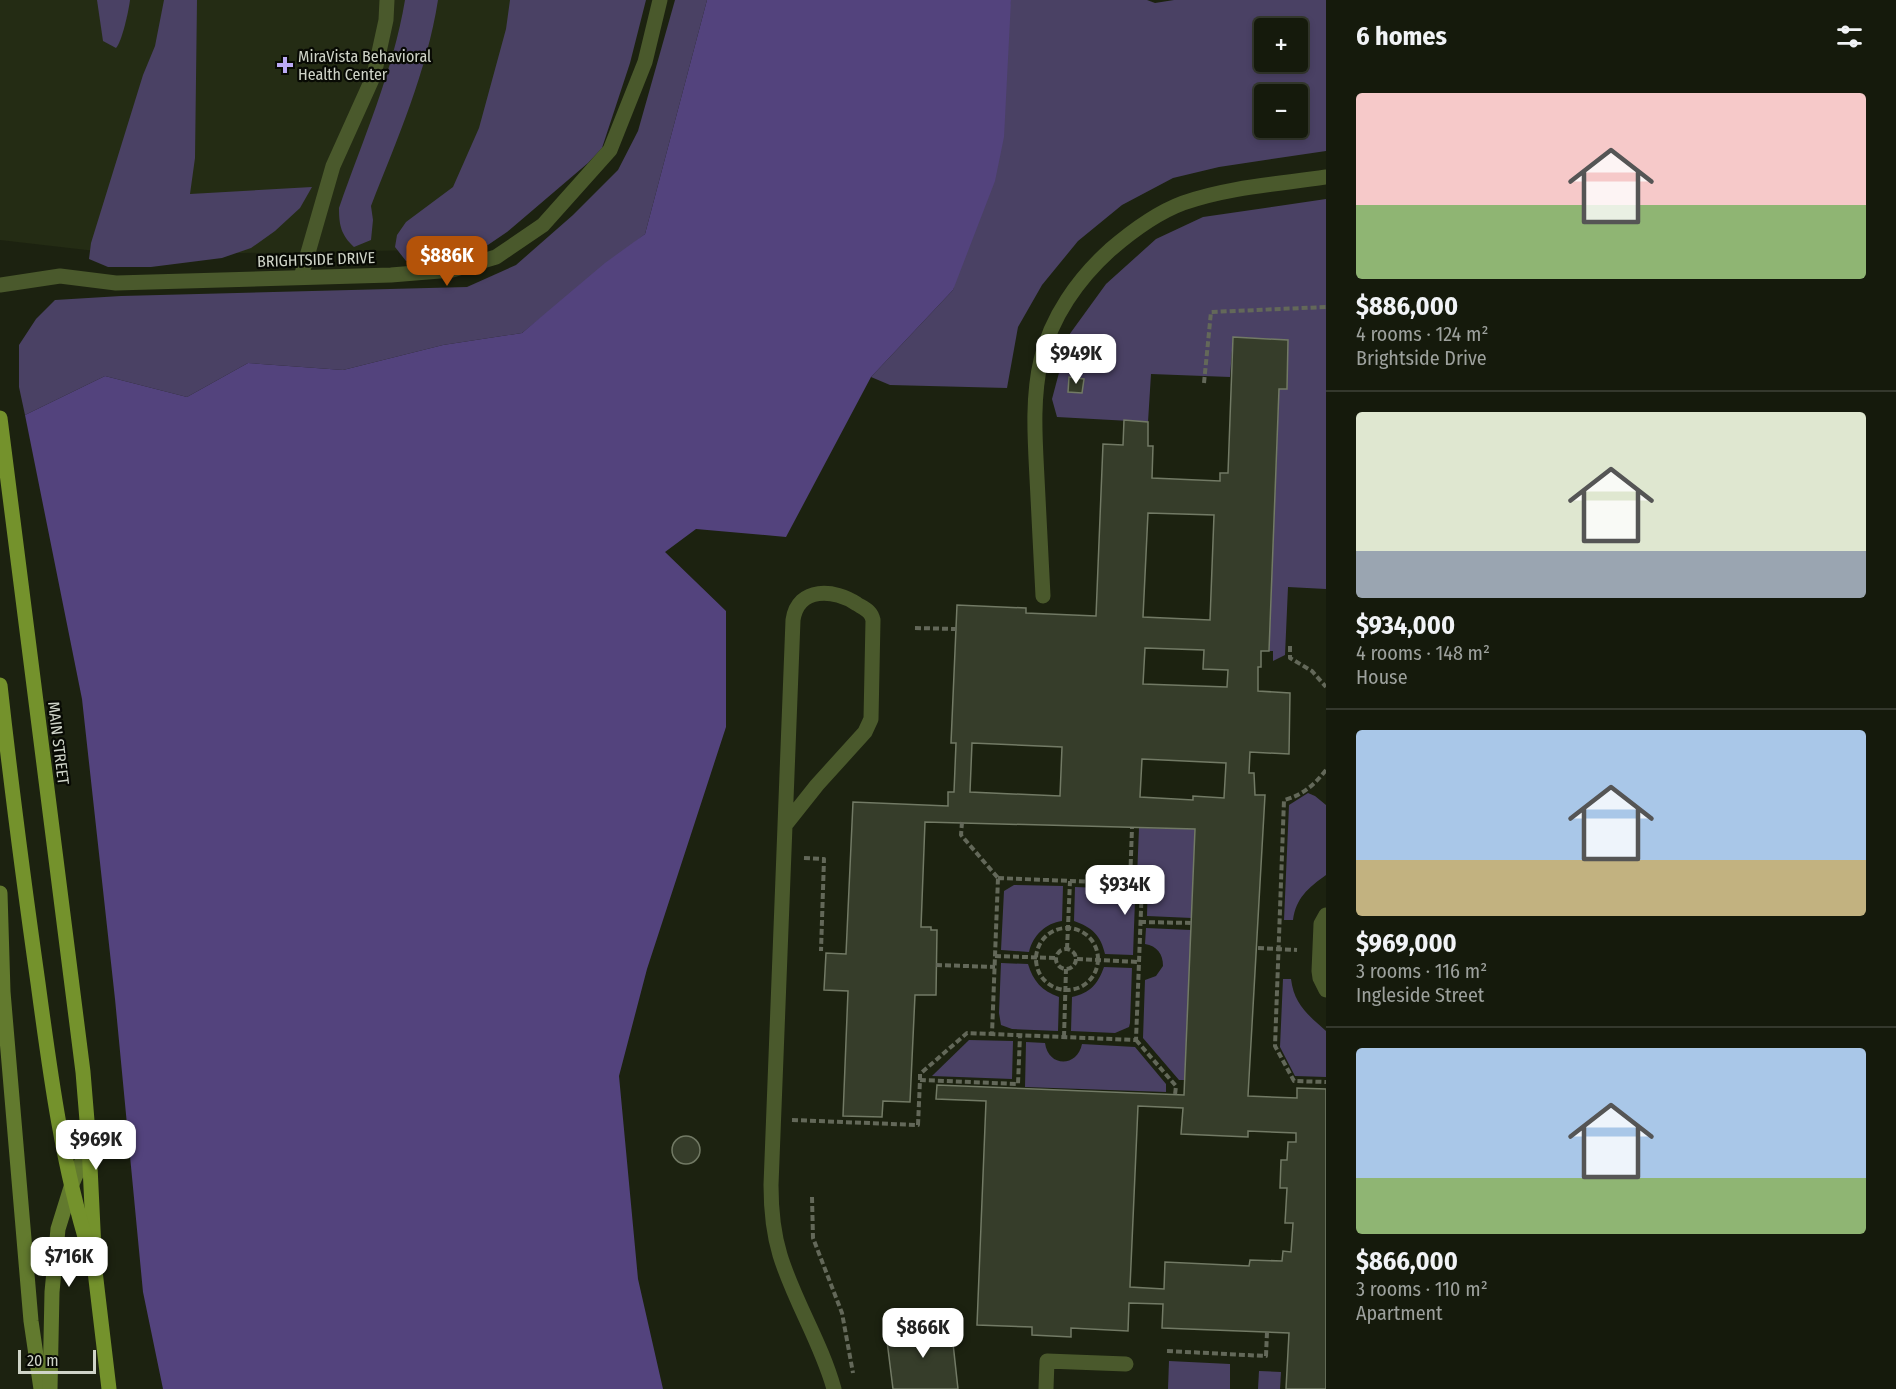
<!DOCTYPE html>
<html lang="en">
<head>
<meta charset="utf-8">
<style>
  body { margin:0; font-family:"Fira Sans Condensed",sans-serif; background:#1e2315; color:#f1f3f6; height:100vh; display:flex; flex-direction:column; font-size:22px; white-space:nowrap }
  * { box-sizing:border-box; margin:0 }
  p { font-size:20px; color:#9da19d }
  .icon { flex:none; width:33px; height:33px; fill:none; stroke:currentColor; stroke-width:2; stroke-linecap:round; stroke-linejoin:round }
  .map { position:relative; flex:1; overflow:hidden }
  .details { display:flex; flex-direction:column; background:#151a0c; width:570px }
  .details>* { flex:none }
  .controls { position:absolute; left:1254px; top:18px; display:grid; gap:12px }
  .controls a { display:grid; place-items:center; width:54px; height:54px; border-radius:6px; background:#151a0c; box-shadow:0 3px 9px #0003,0 0 0 2px #34382d; font-size:30px }
  .scale { position:absolute; left:18px; bottom:15px; width:78px; box-sizing:border-box; padding-left:6px; border:3px solid #cfd4c8; border-top:0; font-size:16px; line-height:21px; white-space:nowrap; color:#cfd4c8; -webkit-text-stroke:4px #080a04; paint-order:stroke }
  .price { position:absolute; translate:-50% -51px; padding:0 14px; border-radius:12px; background:#fff; color:#222; font-size:20px; line-height:39px; filter:drop-shadow(0 2px 3px #0008) }
  .price::after { content:''; position:absolute; left:50%; top:36px; width:18px; height:14px; margin-left:-9px; background:inherit; clip-path:polygon(0 0,100% 0,50% 100%) }
  .price.on { background:#b45309; color:#fff }
  ul { padding:0; list-style:none }
  li { display:grid; align-content:center; gap:12px; height:318px; padding:0 30px }
  li+li { border-top:2px solid #34382d }
  li span { display:grid; place-items:center; height:186px; border-radius:6px; color:#555 }
  li>.icon { margin-inline-start:auto }
  span .icon { width:108px; height:108px; fill:#fffc; stroke-width:1 }
  li b { font-size:26px }
  h2 { display:flex; justify-content:space-between; align-items:center; height:72px; padding:0 30px; font-size:26px }
  main { display:flex; flex:1; min-height:0 }
  .map>svg:first-child { display:block }
  .built { fill:#242c14 }
  .green { fill:#4a4164; fill-rule:evenodd }
  .forest { fill:#53437d }
  .building { fill:#363d2a; stroke:#727a65; stroke-width:1.5; fill-rule:evenodd }
  .lines { fill:none; stroke-linecap:round; stroke-linejoin:round }
  .path { stroke:#636859; stroke-width:4; stroke-dasharray:6 3; stroke-linecap:butt }
  .lane { stroke:#4a592c; stroke-width:15 }
  .street { stroke:#4a592c; stroke-width:15 }
  .secondary { stroke:#627a2e; stroke-width:15 }
  .primary { stroke:#74922c; stroke-width:15 }
  .poi-dot { fill:#bcaaf6; stroke:#080a04; stroke-width:2 }
  .labels { text-anchor:middle; stroke-width:4.5; stroke-linejoin:round; paint-order:stroke }
  .poi-label { font-size:16px; fill:#cfd4c8; stroke:#080a04; text-anchor:start }
  .street-label { font-size:16px; fill:#cfd4c8; stroke:#080a04 }
</style>
</head>
<body>
<main>
<div class="map">
<svg width="1326" height="1389" viewBox="0 0 1326 1389">
  <rect width="100%" height="100%" fill="#1c2210"/>
  <path class="built" d="M0,0h590l-166,250 -294,5 -130,-15z"/>
  <g class="green">
    <path d="M97,0h33c-1,9 -8,42 -14,48l-13,-7z"/>
    <path d="M164,0h33l-2,158 -5,36 122,-7 -12,21 -25,23 -24,17 -29,10 -71,9h-43l-19,-8 2,-16 52,-168 12,-29z"/>
    <path d="M405,0h33c-11,71 -41,140 -67,206l2,14 -2,20 -17,7c-13,-12 -15,-22 -15,-39 24,-69 54,-136 66,-208z"/>
    <path d="M510,0h136l-16,63 -28,85 -14,15 -81,69 -25,17 -28,7 -48,5 -11,-14 2,-12 9,-13 47,-35 26,-59 27,-99z"/>
    <path d="M675,0h32l-62,234 -123,99 -79,12 -100,25 -95,-7 -61,34 -82,-21 -80,39 -6,-28v-42l17,-26 19,-19 66,-4 346,-9 49,-22 57,-50 45,-45 20,-39z"/>
    <path d="M1011,0h136l8,3 19,-3h152v151l-107,16 -46,11 -51,27 -44,36 -36,44 -24,42 -11,61 -117,-3 -19,-8 82,-87zM1264,28h34v34h-34zM1264,94h34v34h-34z"/>
    <path d="M1326,199v390l-38,-2 -3,68 -12,6v-10h-4l10,-262h8l1,-49 -55,-3 -3,40 -79,-3 -3,48 -91,-5 -5,-18 17,-64 37,-51 50,-45 47,-22z"/>
    <path d="M1308,793l7,3 11,9v70c-18,13 -30,23 -33,45h-9l5,-115z"/>
    <path d="M1139,828l56,1 -3,89 -45,-2 1,-38 -11,-1z"/>
    <path d="M1014,885l49,1 -1,35c-16,2 -29,14 -33,31l-28,-2 3,-59z"/>
    <path d="M1075,887l50,2 7,4 3,7 -2,55 -28,-1c-4,-18 -13,-27 -31,-33z"/>
    <path d="M1146,928l45,2 -6,150h-6l-36,-42 2,-58 11,-4 7,-10c0,-12 -6,-20 -18,-22z"/>
    <path d="M1001,963l27,1c5,17 14,27 31,33l-1,34 -46,-2 -11,-4 -2,-12z"/>
    <path d="M1104,967l28,1 -2,55 -1,4 -14,6 -44,-2 1,-34c18,-4 26,-13 32,-30z"/>
    <path d="M1283,979h8c3,25 17,36 35,52v46l-31,-1 -15,-29z"/>
    <path d="M969,1040l44,1 -1,38 -80,-3z"/>
    <path d="M1026,1042l19,1c3,24 32,25 37,1l53,3 31,37v8l-141,-5z"/>
    <path d="M1169,1361l61,3v25h-62z"/>
    <path d="M1259,1371l22,1 -1,17h-22z"/>
  </g>
  <path class="forest" d="M707,0h304l-7,137 -9,44 -42,109 -82,87 -85,160 -90,-8 -31,23 61,59v116l-79,242 -28,107 19,203 25,110h-500l-20,-97 -28,-293 -33,-300 -57,-284 80,-39 82,21 61,-34 95,7 100,-25 79,-12 83,-70 40,-29z"/>
  <g class="building">
    <path d="M1233,337l55,3 -1,49h-8l-10,262h-8v16h-3v24l32,2 -1,61 -39,-2 -1,21h5l1,22h10l-17,301 49,2v-10l29,1v300h-40l3,-56 -127,-5 1,-24 -34,-1 -1,28 -57,-3v9l-39,-2v-8l-55,-2 9,-224 -50,-2 1,-14 247,10 11,-266 -270,-7 -4,105h10v3h6l-1,65h-21l-5,107 -27,-1 -1,16 -39,-1 5,-125 -24,-1 2,-37 20,1 7,-152 95,4v-14h6l2,-49h-5l6,-138 69,3v5l70,3 7,-172 20,1 1,-25 24,2v24h5l-1,32 68,3v-8h8zM1148,513l66,2 -4,105 -67,-3zM1145,648l59,2 -1,19 25,1 -1,17 -84,-3zM972,743l90,4 -2,49 -90,-4zM1142,759l84,4 -2,35 -31,-2v4l-53,-3zM1138,1106l45,2 -2,26 67,3v-6l48,2v9h-8l-1,18h-6l-1,28h7l-2,35h8l-2,29 -8,-1 -1,10 -32,-1 -1,6 -84,-4 -1,27 -34,-2z"/>
    <path d="M1069,377l15,2 -2,14 -14,-1z"/>
    <circle cx="686" cy="1150" r="14"/>
    <path d="M951,1325l7,64h-65l-7,-56z"/>
  </g>
  <g class="lines">
    <g class="path">
      <path d="M1204,383l7,-71 115,-5"/>
      <path d="M915,628l41,1"/>
      <path d="M1290,646v12l22,13 14,16"/>
      <path d="M1326,770c-12,15 -23,25 -42,30l-9,246 19,35 32,1"/>
      <path d="M962,822l-1,13 37,43"/>
      <path d="M804,858l20,1 -3,92"/>
      <path d="M998,878l144,6 -6,156 -144,-6z"/>
      <path d="M1130,883l2,-55"/>
      <path d="M1140,922l52,1"/>
      <circle cx="1067" cy="959" r="31"/>
      <path d="M1258,948l39,2"/>
      <circle cx="1066" cy="959" r="10"/>
      <path d="M1067,949l3,-68"/>
      <path d="M995,956l61,2"/>
      <path d="M1077,959l62,3"/>
      <path d="M936,965l59,2"/>
      <path d="M1064,1037l2,-68"/>
      <path d="M1136,1040l40,46 -1,9"/>
      <path d="M920,1080v-6l47,-41 25,1"/>
      <path d="M792,1120l126,5 2,-45 98,4 2,-49"/>
      <path d="M812,1197l1,41 29,75 11,60"/>
      <path d="M1167,1351l99,5 1,-24"/>
    </g>
    <g class="lane">
      <path d="M301,277l32,-111 41,-91 12,-55 1,-20"/>
      <path d="M1043,596c-2,-39 -4,-79 -6,-118 -2,-39 -5,-80 4,-118 10,-43 37,-81 69,-110 22,-19 46,-37 73,-47 45,-16 96,-19 143,-26"/>
      <path d="M786,824l31,-39 48,-53 6,-13 2,-99c-2,-9 -8,-11 -16,-16 -22,-15 -59,-18 -64,16l-22,565c0,24 2,47 9,70 14,46 41,87 54,134"/>
      <path d="M1326,915l-5,9 -2,47 1,7 6,12"/>
      <path d="M1046,1389l1,-28 79,3"/>
    </g>
    <path class="street" d="M0,285l60,-9 56,7 275,-8 61,-5 44,-13 47,-32 67,-75 35,-88 15,-62"/>
    <g class="secondary">
      <path d="M0,893l3,99 28,329 10,68"/>
      <path d="M50,1389l2,-97 6,-63 14,-45 17,-39"/>
    </g>
    <g class="primary">
      <path d="M0,418l83,654 6,73 6,126 14,118"/>
      <path d="M0,685c11,100 24,199 38,298 12,89 24,181 51,267"/>
    </g>
  </g>
  <path class="poi-dot" d="M282 56h6v6h6v6h-6v6h-6v-6h-6v-6h6z"/>
  <g class="labels">
    <g class="poi-label">
      <text x="298" y="62">MiraVista Behavioral<tspan x="298" dy="18">Health Center</tspan></text>
    </g>
    <g class="street-label">
      <text transform="translate(316 259) rotate(-2)" y="6">BRIGHTSIDE DRIVE</text>
      <text transform="translate(59 743) rotate(83)" y="6">MAIN STREET</text>
    </g>
  </g>
</svg>
<div class="controls">
<a>+</a>
<a>−</a>
</div>
<div class="scale">20 m</div>
<b class="price on" style="left:447px;top:287px">$886K</b>
<b class="price" style="left:1076px;top:385px">$949K</b>
<b class="price" style="left:1125px;top:916px">$934K</b>
<b class="price" style="left:96px;top:1171px">$969K</b>
<b class="price" style="left:69px;top:1288px">$716K</b>
<b class="price" style="left:923px;top:1359px">$866K</b>
</div>
<section class="details">
<h2>6 homes<svg class="icon" aria-label="filters" viewBox="0 0 24 24"><path d="M4 7h16M4 17h16"/><circle cx="9" cy="7" r="2"/><circle cx="15" cy="17" r="2"/></svg></h2>
<ul>
<li><span style="background:linear-gradient(#f6c9c9 60%,#8fb573 0)"><svg class="icon" aria-label="home" viewBox="0 0 24 24"><path d="M3 11l9-7 9 7M6 9v11h12V9"/></svg></span><div><b>$886,000</b><p>4 rooms · 124 m²</p><p>Brightside Drive</p></div></li>
<li><span style="background:linear-gradient(#dfe7d0 75%,#9aa5b1 0)"><svg class="icon" aria-label="home" viewBox="0 0 24 24"><path d="M3 11l9-7 9 7M6 9v11h12V9"/></svg></span><div><b>$934,000</b><p>4 rooms · 148 m²</p><p>House</p></div></li>
<li><span style="background:linear-gradient(#a9c7e8 70%,#c2b280 0)"><svg class="icon" aria-label="home" viewBox="0 0 24 24"><path d="M3 11l9-7 9 7M6 9v11h12V9"/></svg></span><div><b>$969,000</b><p>3 rooms · 116 m²</p><p>Ingleside Street</p></div></li>
<li><span style="background:linear-gradient(#a9c7e8 70%,#8fb573 0)"><svg class="icon" aria-label="home" viewBox="0 0 24 24"><path d="M3 11l9-7 9 7M6 9v11h12V9"/></svg></span><div><b>$866,000</b><p>3 rooms · 110 m²</p><p>Apartment</p></div></li>
</ul>
</section>
</main>
</body>
</html>
